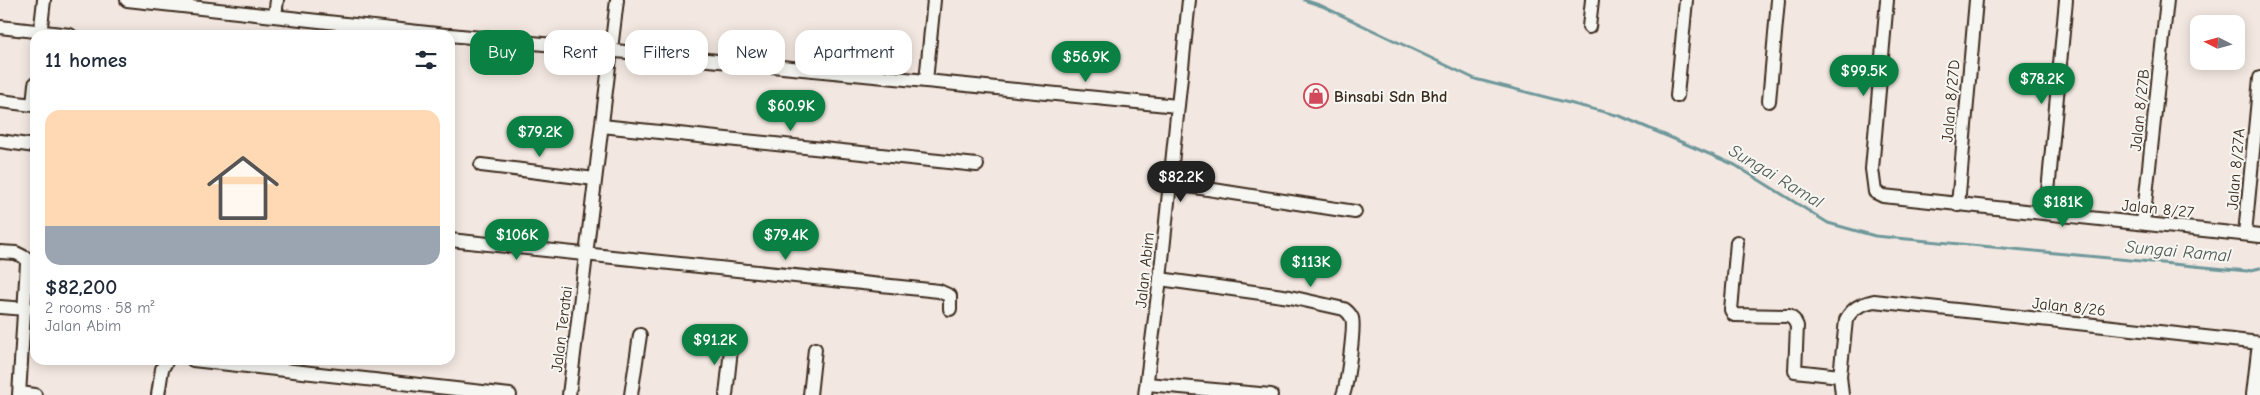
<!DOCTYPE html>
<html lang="en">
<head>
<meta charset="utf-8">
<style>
  body { margin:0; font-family:"Comic Neue",sans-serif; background:#f6f6f7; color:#1f2937; height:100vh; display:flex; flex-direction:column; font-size:19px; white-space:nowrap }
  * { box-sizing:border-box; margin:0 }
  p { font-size:16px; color:#747a83 }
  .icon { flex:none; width:28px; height:28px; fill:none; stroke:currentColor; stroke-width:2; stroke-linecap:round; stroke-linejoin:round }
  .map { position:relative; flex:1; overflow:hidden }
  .details { position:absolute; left:30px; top:30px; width:425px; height:335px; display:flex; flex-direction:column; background:#fff; border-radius:15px; box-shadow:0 2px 12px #0003 }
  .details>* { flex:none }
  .top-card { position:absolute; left:470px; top:30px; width:475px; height:45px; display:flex; gap:10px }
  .needle { width:32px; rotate:276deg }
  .buttons { position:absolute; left:2190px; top:15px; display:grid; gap:10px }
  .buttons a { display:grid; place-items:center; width:55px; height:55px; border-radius:10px; background:#fff; box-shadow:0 2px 12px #0003; font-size:25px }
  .price { position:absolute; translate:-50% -42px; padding:0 11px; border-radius:18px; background:#0b8043; color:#fff; font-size:16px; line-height:32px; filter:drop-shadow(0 1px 2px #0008) }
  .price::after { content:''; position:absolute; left:50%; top:30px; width:15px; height:11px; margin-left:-8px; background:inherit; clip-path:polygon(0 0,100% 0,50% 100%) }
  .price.selected { background:#222; color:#fff }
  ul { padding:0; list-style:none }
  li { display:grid; align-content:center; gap:10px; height:265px; padding:0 15px }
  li+li { border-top:1px solid #e0e1e3 }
  li span { display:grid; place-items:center; height:155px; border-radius:15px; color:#555 }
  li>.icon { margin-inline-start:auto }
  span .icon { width:90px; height:90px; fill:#fffc; stroke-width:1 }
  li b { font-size:21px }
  h2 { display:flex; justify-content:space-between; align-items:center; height:60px; padding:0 15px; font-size:21px }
  .pill { padding:0 18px; border-radius:15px; background:#fff; box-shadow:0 2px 12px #0003; font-size:18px; line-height:45px }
  .pill.selected { background:#0b8043; color:#fff }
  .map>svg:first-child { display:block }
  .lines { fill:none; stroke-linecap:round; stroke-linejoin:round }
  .stream { stroke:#6e979a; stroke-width:3 }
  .minor-casing { stroke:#3b2a1e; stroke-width:16 }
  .tertiary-casing { stroke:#3b2a1e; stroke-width:20 }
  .minor { stroke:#f6f6f2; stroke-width:12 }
  .tertiary { stroke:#f6f6f2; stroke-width:16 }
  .labels { text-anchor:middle; stroke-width:4; stroke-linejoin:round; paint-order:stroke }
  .poi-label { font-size:16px; font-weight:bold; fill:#3b2a1e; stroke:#f6f6f2; text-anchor:start }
  .street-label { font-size:16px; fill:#3b2a1e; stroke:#f6f6f2 }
  .water-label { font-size:18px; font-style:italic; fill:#505852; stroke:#f6f6f2 }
</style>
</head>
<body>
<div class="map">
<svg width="2260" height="395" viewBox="0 0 2260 395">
  <rect width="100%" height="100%" fill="#f3e8e1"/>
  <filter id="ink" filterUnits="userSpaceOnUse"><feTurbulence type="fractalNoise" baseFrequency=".02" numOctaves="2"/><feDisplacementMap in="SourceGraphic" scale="10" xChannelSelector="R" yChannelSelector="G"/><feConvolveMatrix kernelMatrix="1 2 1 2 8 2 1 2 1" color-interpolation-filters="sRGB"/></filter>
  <g filter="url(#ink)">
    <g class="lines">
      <path class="stream" d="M1304,0l18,6 153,73 145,37 115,49 93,58 47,13 372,35 13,-3"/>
      <defs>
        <g id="minor">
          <path d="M127,0l319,35"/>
          <path d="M1887,0l-15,169 3,23 8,4 377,40"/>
          <path d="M275,16l2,-16"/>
          <path d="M0,27l70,8"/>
          <path d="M1589,27l3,-27"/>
          <path d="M40,35l4,-35"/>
          <path d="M450,35l476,46 8,-81"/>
          <path d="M926,81l251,25"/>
          <path d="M1677,96l9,-96"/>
          <path d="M0,101l33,4 2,-21"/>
          <path d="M1769,101l9,-101"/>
          <path d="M602,126l375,39"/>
          <path d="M0,141l35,5"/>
          <path d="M481,165l114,14"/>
          <path d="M1169,183l186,29"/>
          <path d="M1958,205l18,-205"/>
          <path d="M2046,213l20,-213"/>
          <path d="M2143,223l24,-223"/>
          <path d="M2245,234l15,-156"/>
          <path d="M450,240l489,51 11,5v13"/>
          <path d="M1737,242l-6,68 3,5 55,1 5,4 3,6 -2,45 45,5"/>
          <path d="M0,252l16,1 10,5 1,5 -8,132"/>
          <path d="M1160,279l130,18 54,12c3,2 6,5 8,9 3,8 -5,68 -9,77"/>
          <path d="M0,307l26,2"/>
          <path d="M193,360l317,35"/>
          <path d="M1147,384l124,11"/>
          <path d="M20,393l15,2"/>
          <path d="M158,395l4,-26 5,-9"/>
          <path d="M569,395l48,-395"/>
          <path d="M631,395l9,-60"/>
          <path d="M726,395l6,-55"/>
          <path d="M810,395l5,-46"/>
          <path d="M1145,395l15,-116 29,-279"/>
          <path d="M1842,395l-2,-19 6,-56c6,-12 15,-16 28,-19l386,42"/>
        </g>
        <path id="tertiary" d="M2255,395l5,-44"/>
      </defs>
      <use href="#minor" class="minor-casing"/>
      <use href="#tertiary" class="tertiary-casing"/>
      <use href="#minor" class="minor"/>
      <use href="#tertiary" class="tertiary"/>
    </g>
  </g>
  <defs>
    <symbol id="shop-ring" viewBox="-11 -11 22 22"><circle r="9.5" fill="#f6f6f2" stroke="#d1495b" stroke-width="1.5"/><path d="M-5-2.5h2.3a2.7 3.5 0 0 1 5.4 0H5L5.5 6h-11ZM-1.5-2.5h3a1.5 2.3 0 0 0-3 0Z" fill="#d1495b"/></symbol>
  </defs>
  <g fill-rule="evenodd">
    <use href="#shop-ring" x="1302" y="82" width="28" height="28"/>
  </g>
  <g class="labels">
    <g class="poi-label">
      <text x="1334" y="102">Binsabi Sdn Bhd</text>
    </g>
    <g class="street-label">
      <text transform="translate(1950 101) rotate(-85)" y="6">Jalan 8/27D</text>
      <text transform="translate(2139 110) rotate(-84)" y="6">Jalan 8/27B</text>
      <text transform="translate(2235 169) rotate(-85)" y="6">Jalan 8/27A</text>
      <text transform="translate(2158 208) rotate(6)" y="6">Jalan 8/27</text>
      <text transform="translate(1144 270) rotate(-84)" y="6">Jalan Abim</text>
      <text transform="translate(2069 306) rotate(6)" y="6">Jalan 8/26</text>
      <text transform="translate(561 329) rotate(-83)" y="6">Jalan Teratai</text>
    </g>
    <g class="water-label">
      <text transform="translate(1776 176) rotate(31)" y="6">Sungai Ramal</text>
      <text transform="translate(2178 251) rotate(5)" y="6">Sungai Ramal</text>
    </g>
  </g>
</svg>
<div class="buttons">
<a><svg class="needle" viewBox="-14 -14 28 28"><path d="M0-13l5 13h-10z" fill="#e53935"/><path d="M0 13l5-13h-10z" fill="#747a83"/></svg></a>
</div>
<b class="price" style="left:1086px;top:83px">$56.9K</b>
<b class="price" style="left:1864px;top:97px">$99.5K</b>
<b class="price" style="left:2042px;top:105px">$78.2K</b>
<b class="price" style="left:791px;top:132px">$60.9K</b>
<b class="price" style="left:540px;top:158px">$79.2K</b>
<b class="price selected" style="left:1181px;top:203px">$82.2K</b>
<b class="price" style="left:2063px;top:228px">$181K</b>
<b class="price" style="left:517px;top:261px">$106K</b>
<b class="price" style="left:786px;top:261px">$79.4K</b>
<b class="price" style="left:1311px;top:288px">$113K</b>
<b class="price" style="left:715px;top:366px">$91.2K</b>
<div class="top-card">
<a class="pill selected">Buy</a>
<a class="pill">Rent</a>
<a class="pill">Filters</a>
<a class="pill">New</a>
<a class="pill">Apartment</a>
</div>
<section class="details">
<h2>11 homes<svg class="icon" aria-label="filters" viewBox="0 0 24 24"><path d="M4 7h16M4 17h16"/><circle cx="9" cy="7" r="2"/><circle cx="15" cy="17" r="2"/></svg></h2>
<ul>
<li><span style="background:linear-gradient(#ffd9b3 75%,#9aa5b1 0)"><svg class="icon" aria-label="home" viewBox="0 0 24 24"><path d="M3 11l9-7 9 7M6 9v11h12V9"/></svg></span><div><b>$82,200</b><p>2 rooms · 58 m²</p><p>Jalan Abim</p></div></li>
</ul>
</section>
</div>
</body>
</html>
